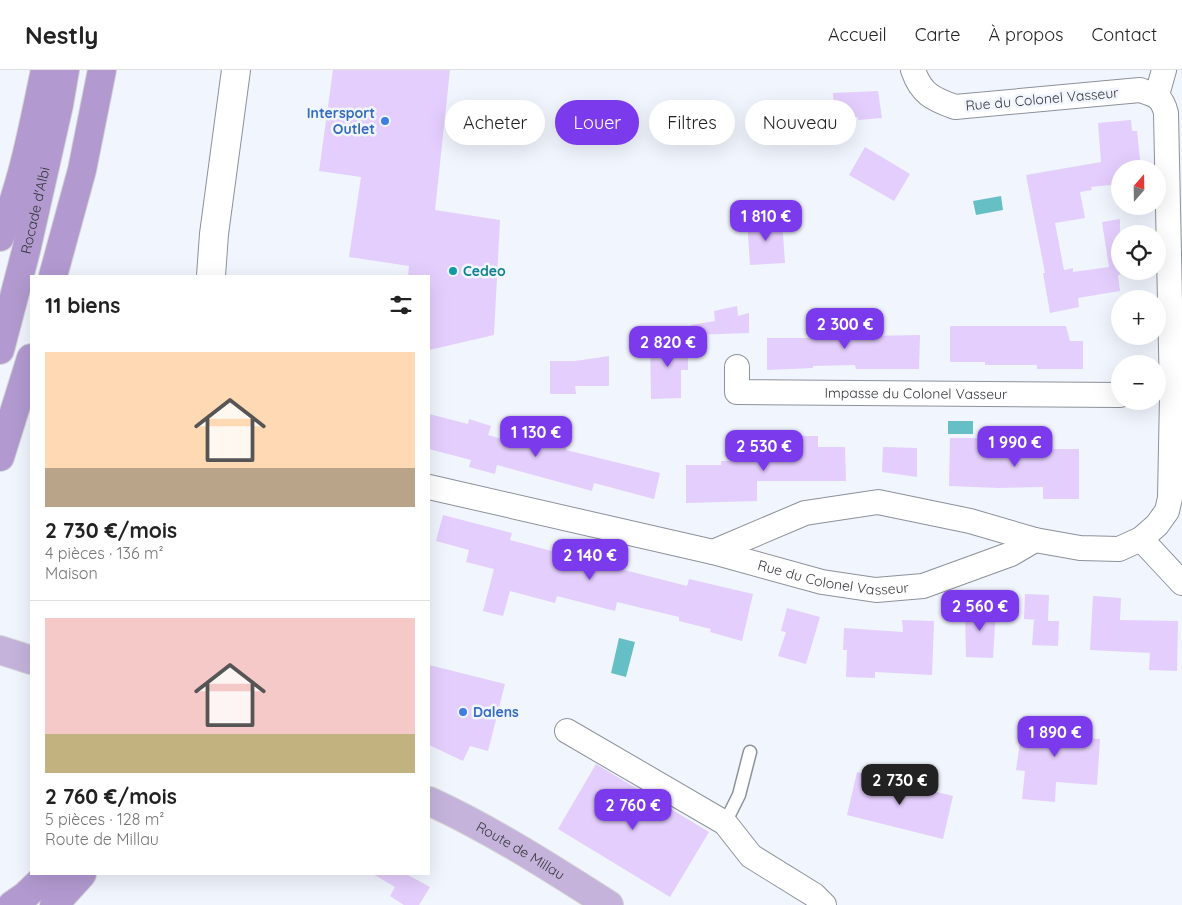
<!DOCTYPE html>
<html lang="fr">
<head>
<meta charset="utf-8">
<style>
  body { margin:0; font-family:Quicksand,sans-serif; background:#f6f6f6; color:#222; height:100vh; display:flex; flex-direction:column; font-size:19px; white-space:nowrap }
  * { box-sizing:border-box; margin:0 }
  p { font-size:16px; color:#767676 }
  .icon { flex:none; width:28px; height:28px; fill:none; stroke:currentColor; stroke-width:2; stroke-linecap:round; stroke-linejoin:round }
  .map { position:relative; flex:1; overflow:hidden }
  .panel { position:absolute; left:30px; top:205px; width:400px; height:600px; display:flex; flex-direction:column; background:#fff; border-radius:0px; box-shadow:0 5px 20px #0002 }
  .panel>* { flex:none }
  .guide { position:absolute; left:445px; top:30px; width:475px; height:45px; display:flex; gap:10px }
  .needle { width:32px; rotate:20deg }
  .tools { position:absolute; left:1111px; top:90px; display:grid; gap:10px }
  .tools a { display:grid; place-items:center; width:55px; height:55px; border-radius:50%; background:#fff; box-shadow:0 5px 20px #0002; font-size:25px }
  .price { position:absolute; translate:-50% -42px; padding:0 11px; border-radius:10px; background:#7c3aed; color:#fff; font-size:16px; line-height:32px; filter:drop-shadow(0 1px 2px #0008) }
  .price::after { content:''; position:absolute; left:50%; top:30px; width:15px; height:11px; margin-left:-8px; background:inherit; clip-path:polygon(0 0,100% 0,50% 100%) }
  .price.active { background:#222; color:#fff }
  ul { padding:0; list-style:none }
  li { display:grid; align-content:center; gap:10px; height:265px; padding:0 15px }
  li+li { border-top:1px solid #e0e0e0 }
  li span { display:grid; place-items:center; height:155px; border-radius:0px; color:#555 }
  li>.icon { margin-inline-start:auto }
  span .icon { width:90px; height:90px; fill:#fffc; stroke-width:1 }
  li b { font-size:21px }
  h2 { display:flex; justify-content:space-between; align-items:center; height:60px; padding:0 15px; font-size:21px }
  .chip { padding:0 18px; border-radius:22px; background:#fff; box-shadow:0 5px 20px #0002; font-size:18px; line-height:45px }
  .chip.active { background:#7c3aed; color:#fff }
  header { display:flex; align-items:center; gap:30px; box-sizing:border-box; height:70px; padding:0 25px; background:#fff; border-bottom:1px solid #e0e0e0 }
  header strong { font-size:24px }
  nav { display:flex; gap:28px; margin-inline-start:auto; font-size:18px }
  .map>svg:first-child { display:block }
  .water { fill:#66bfc5 }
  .building { fill:#e4cefd }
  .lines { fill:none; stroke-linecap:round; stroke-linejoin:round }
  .service-casing { stroke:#8c919a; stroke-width:15 }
  .minor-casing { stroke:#8c919a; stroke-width:26 }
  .secondary-casing { stroke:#8c919a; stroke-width:30 }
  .primary-casing { stroke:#d3d3d4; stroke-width:30 }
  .trunk-casing { stroke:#d3d3d4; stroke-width:30 }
  .service { stroke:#fff; stroke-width:12 }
  .minor { stroke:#fff; stroke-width:24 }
  .secondary { stroke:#fff; stroke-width:28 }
  .primary { stroke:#c5b3dc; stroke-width:28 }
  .trunk { stroke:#b29ad0; stroke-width:28 }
  .shop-dot { fill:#3f7fe0; stroke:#f1f5fe; stroke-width:2 }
  .culture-dot { fill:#0f9aa8; stroke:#f1f5fe; stroke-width:2 }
  .labels { text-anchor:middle; stroke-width:5; stroke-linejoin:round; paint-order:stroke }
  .street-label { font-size:14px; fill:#35373b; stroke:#f1f5fe }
  .shop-label { font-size:14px; font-weight:bold; fill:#366cbe; stroke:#f1f5fe; text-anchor:end }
  .culture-label { font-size:14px; font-weight:bold; fill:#0d838f; stroke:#f1f5fe; text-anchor:start }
</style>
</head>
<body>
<header>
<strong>Nestly</strong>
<nav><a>Accueil</a><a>Carte</a><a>À propos</a><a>Contact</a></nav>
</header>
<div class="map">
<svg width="1182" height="835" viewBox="0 0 1182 835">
  <rect width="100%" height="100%" fill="#f1f5fe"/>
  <g class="water">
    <path d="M1001,126l2,14 -27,5 -3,-14z"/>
    <rect x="948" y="351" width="25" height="13"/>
    <path d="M619,568l16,4 -9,35 -15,-4z"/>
  </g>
  <g class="building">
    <path d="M333,0h117l-15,140 65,10 -6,115 -65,15v-74h-21l1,-10 -60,-9 12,-80 -42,-6z"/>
    <path d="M878,21l4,27 -24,2v-3l-23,3 -2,-27z"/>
    <path d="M1131,50l1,11h5l4,38h-21v15l-29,3 1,3 -12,2 5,26 -30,5 9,47 9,-2v4l36,-5 -7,-45 18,-3v56h-2l2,16 -42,7 1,9 -29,6 -7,-40h2l-19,-98 75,-13 -3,-39z"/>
    <path d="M865,77l45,27 -16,27 -45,-26z"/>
    <path d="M782,149l3,44 -35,2 -3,-45z"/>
    <path d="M737,236l1,10 11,-3v20l-56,2 -2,-10 24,-4 -1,-10z"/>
    <path d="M866,255v11l54,-1 -1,34h-63l-1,-4 -42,1v2l-46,2v-32h52v-12z"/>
    <path d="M950,256h116l4,15h13v28h-46v-4h-52v-3h-35z"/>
    <path d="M688,270v30h-7v28l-30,1 -1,-58z"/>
    <path d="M609,286v30h-34l1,8h-26v-33h25z"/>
    <path d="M429,344l39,10 1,-5 22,7 -3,9 42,12 3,-12 34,10 -1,5 94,23 -6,26 -60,-16 -2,8 -95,-26 -2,9 -26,-7 2,-7 -42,-11z"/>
    <path d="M799,366h19v11h27l1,34h-89v20l-71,2v-38h35v-4h19v-8l41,1 -1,-7 19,-1z"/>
    <path d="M950,368h30v7h37v4h62v50h-36v-12l-44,1 -50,-2z"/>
    <path d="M883,377l34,1v29l-35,-5z"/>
    <path d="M443,445l69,18 -2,7 91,24 86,22 2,-7 64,15 -11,47 -32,-9 1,-3 -32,-8v-4l-62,-15 -2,9 -58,-15 -2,7 -45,-12 -7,25 -20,-5 11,-42 -28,-7 3,-12 -33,-9z"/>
    <path d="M1025,524l24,1 -1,26h11l-1,25 -26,-1 2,-25h5l-15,-1z"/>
    <path d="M1093,526l28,2 -1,22 58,1 -1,50 -28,-1 1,-17 -60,-3z"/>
    <path d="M787,538l33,9 -14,47 -28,-8 8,-24 -5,-1z"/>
    <path d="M965,538l31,1 -3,49 -27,-1z"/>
    <path d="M902,550l32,1 -2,54 -57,-3v6l-29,-1 1,-27h-4l1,-22 59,4z"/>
    <path d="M429,595l76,19 -17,67 -18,-5 -7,15 -34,-16z"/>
    <path d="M1023,651l57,2 -1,15 21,1 -3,46 -41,-3 -1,20 -33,-3 3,-28 -9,-1z"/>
    <path d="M596,694l113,68 -39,65 -112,-68z"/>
    <path d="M857,702l96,24 -10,43 -96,-24z"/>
    <path d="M373,804h33l24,13 -11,18h-15l-14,-9 5,-9z"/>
  </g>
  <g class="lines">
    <defs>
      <path id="service" d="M725,753l14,-28 11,-43"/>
      <g id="minor">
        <path d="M1157,25l7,-25"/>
        <path id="s1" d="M737,297v25l383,3"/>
        <path id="s2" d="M429,417l284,65 109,30 54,8 47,-4 88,-32 24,-14"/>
        <path d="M1141,469l41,44"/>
        <path d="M713,482l92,-39 73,-11 92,19 65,19 45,8 39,1 22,-10 16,-14 10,-14 3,-13 2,-102 -6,-283c-4,-17 -11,-18 -26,-23l-185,17c-22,-8 -34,-13 -42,-37"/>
        <path d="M567,661l158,92 26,33 63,39 10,10"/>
      </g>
      <path id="secondary" d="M211,206l3,-42 22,-164"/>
      <g id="primary">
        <path d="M0,580l31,10"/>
        <path id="s3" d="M429,731c63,29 122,67 180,104"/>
      </g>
      <g id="trunk">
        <path d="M0,167c23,-53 33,-111 45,-167"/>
        <path d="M53,206l29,-106 20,-100"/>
        <path id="s4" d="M0,280l26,-99 33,-146 6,-35"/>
        <path d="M0,387l31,-99"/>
        <path d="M12,835l13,-9 23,-22"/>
        <path d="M54,835l28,-31"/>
      </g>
    </defs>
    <use href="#service" class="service-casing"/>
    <use href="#minor" class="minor-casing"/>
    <use href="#secondary" class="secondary-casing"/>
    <use href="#primary" class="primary-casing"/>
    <use href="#trunk" class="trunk-casing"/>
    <use href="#service" class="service"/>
    <use href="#minor" class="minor"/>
    <use href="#secondary" class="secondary"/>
    <use href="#primary" class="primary"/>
    <use href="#trunk" class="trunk"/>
  </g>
  <g class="shop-dot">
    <circle cx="385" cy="51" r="5"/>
    <circle cx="463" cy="642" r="5"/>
  </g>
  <circle class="culture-dot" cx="453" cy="201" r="5"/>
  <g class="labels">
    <g class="street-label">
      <text transform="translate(1042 29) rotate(-5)" y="5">Rue du Colonel Vasseur</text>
      <text dy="5" stroke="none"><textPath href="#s4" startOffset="144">Rocade d'Albi</textPath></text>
      <text dy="5" stroke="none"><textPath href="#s1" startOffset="204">Impasse du Colonel Vasseur</textPath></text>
      <text dy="5" stroke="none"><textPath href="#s2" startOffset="415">Rue du Colonel Vasseur</textPath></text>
      <text dy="5" stroke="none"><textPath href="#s3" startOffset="104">Route de Millau</textPath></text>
    </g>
    <g class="shop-label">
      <text x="375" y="48">Intersport<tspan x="375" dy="16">Outlet</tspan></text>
      <text x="473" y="647" text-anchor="start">Dalens</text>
    </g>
    <g class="culture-label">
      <text x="463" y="206">Cedeo</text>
    </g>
  </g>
</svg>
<div class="tools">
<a><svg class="needle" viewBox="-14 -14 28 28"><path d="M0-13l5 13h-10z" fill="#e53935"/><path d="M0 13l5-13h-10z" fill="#767676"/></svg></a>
<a><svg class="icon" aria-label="locate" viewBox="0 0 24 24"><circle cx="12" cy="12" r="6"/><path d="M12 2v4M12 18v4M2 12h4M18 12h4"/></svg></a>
<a>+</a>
<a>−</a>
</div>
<b class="price" style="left:766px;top:172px">1 810 €</b>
<b class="price" style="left:845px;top:280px">2 300 €</b>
<b class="price" style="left:668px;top:298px">2 820 €</b>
<b class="price" style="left:536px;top:388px">1 130 €</b>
<b class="price" style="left:1015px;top:398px">1 990 €</b>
<b class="price" style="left:764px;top:402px">2 530 €</b>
<b class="price" style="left:590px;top:511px">2 140 €</b>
<b class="price" style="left:980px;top:562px">2 560 €</b>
<b class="price" style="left:1055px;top:688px">1 890 €</b>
<b class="price active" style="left:900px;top:736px">2 730 €</b>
<b class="price" style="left:633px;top:761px">2 760 €</b>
<div class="guide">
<a class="chip">Acheter</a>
<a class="chip active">Louer</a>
<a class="chip">Filtres</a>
<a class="chip">Nouveau</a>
</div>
<section class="panel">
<h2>11 biens<svg class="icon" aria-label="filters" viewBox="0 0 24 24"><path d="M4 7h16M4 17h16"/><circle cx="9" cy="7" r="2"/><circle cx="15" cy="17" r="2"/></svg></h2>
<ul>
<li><span style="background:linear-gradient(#ffd9b3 75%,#b9a48a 0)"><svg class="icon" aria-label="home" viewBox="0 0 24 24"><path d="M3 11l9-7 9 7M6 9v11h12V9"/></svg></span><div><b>2 730 €/mois</b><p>4 pièces · 136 m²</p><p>Maison</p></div></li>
<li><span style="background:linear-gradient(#f6c9c9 75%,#c2b280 0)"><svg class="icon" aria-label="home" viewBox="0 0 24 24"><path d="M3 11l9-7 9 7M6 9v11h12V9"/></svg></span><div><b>2 760 €/mois</b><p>5 pièces · 128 m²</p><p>Route de Millau</p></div></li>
</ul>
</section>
</div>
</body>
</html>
